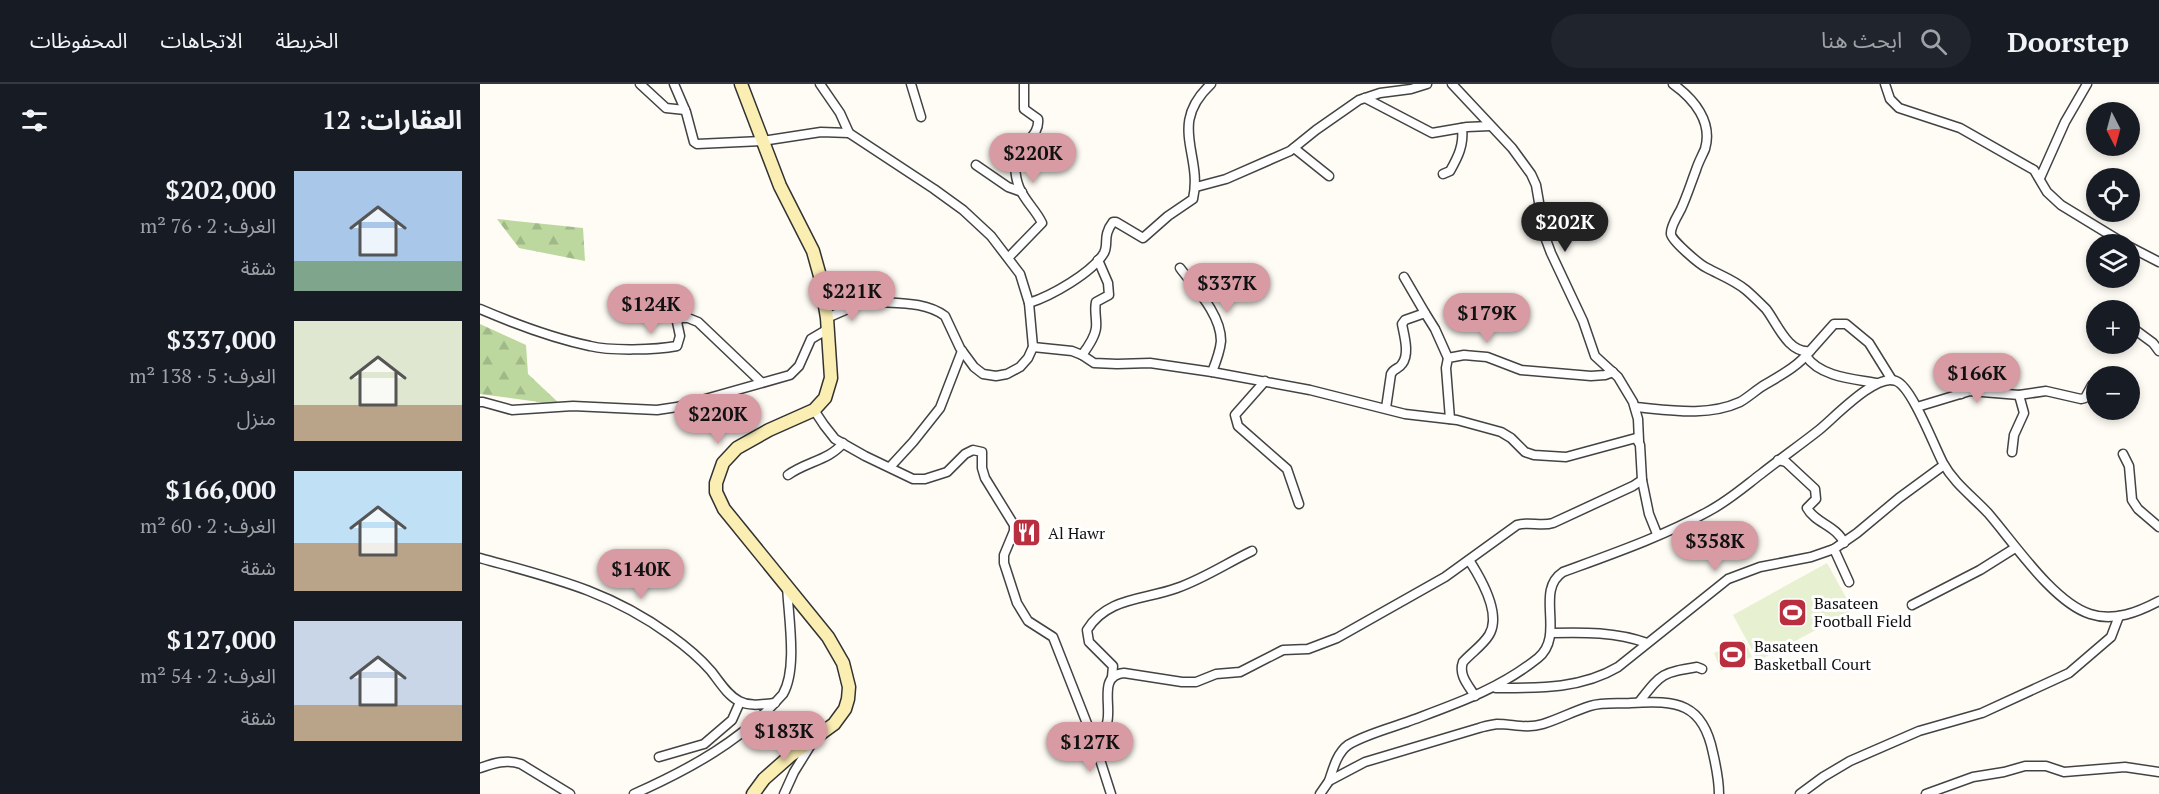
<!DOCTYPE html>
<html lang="ar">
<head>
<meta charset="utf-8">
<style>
  body { margin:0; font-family:"PT Serif","Noto Sans Arabic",serif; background:#20242c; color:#f1f3f6; direction:rtl; height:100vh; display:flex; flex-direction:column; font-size:22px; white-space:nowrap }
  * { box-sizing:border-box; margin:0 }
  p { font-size:20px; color:#9ea1a6 }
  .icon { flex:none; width:33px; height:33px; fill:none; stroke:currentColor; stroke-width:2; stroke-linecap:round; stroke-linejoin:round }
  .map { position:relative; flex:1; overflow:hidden; direction:ltr }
  .drawer { display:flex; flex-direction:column; background:#171b24; width:480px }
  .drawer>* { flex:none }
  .needle { width:39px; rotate:174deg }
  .tools { position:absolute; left:1606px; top:18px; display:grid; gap:12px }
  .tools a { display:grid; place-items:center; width:54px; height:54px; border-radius:50%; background:#171b24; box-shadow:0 3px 9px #0003; font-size:30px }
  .price { position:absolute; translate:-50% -51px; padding:0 14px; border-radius:21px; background:#d89ba4; color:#111; font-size:20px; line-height:39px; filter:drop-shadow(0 2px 3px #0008) }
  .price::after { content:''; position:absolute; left:50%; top:36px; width:18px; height:14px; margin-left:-9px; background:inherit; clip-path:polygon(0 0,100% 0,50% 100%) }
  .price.current { background:#222; color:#fff }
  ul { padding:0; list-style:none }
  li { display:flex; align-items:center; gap:18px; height:150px; padding:0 18px }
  li span { display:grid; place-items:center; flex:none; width:168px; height:120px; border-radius:0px; color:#555 }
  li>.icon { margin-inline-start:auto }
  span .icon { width:72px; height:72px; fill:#fffc; stroke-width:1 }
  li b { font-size:26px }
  h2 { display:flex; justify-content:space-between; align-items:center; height:72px; padding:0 18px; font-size:26px }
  header { display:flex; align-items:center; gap:36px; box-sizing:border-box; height:84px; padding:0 30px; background:#171b24; border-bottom:2px solid #363941 }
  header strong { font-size:28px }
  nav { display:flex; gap:33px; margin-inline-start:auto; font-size:21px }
  .search { width:420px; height:54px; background:#20242c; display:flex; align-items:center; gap:15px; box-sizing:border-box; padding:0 21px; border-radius:33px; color:#9ea1a6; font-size:22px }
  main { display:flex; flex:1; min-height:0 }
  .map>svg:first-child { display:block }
  .forest { fill:url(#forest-firs) }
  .pitch { fill:#e7f0d0 }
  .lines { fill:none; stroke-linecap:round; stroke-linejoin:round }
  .street-casing { stroke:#434343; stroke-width:11 }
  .secondary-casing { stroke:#323232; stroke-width:15 }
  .street { stroke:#fff; stroke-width:8 }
  .secondary { stroke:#faeeb3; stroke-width:12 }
  .labels { text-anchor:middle; stroke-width:6; stroke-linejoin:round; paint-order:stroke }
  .poi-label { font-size:16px; fill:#101010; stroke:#fff; text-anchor:start }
</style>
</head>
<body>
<header>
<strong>Doorstep</strong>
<div class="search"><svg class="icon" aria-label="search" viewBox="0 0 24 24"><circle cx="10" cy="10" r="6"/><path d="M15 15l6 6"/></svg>ابحث هنا</div>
<nav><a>الخريطة</a><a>الاتجاهات</a><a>المحفوظات</a></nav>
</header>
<main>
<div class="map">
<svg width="1679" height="710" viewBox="0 0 1679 710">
  <defs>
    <pattern id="forest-firs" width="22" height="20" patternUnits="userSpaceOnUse" patternTransform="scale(1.5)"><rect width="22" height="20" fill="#bcd89f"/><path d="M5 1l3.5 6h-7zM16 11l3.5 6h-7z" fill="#a1b888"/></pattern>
  </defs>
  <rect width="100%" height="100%" fill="#fefcf4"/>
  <g class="forest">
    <path d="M17,135l86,9 2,33 -66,-13z"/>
    <path d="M0,240l46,21 2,29 33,31 -81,-11z"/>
  </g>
  <g class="pitch">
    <path d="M1347,479l26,47 -95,51 -25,-46z"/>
    <path d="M1264,556l8,17 -31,13 -7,-17z"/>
  </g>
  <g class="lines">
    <defs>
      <g id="street">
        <path d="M160,0l26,24 19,2"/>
        <path d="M194,0l12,28 8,30 3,2 65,-3 59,-9 28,1 85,56 29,21 28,26 29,38 9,29 4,44 -5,11 -8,9 -13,7 -11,2 -13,-2 -9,-7 -14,-19 -15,-32c-21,-16 -53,-12 -78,-15 -15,-2 -30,-9 -45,-13"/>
        <path d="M340,0l20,29 9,20"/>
        <path d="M431,0l10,33"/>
        <path d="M972,0l60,64 19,26 5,11 9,52 6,16 32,68 12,35 23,21 15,25 5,17 1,22"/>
        <path d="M1193,0c21,15 40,38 32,65 -3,7 -7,14 -9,21 -5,13 -9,26 -15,39 -3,6 -11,18 -10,25 0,6 29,31 36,34 13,7 27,12 39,22 7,6 14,13 20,19 11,14 22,45 44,42l24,-27h12l23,19 23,37"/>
        <path d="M1405,0l5,15 9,9 61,20 74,42 13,22 14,13 64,39"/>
        <path d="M885,14l67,35 35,-6 23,-1"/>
        <path d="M814,64l35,28"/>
        <path d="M496,81l32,22 14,5"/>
        <path d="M963,90l7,-3c8,-14 14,-26 12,-43"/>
        <path d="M1560,94l25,-56 22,-38"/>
        <path d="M716,103l30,-8 64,-28 26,-21 43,-30 21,-7 31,-4 16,-5"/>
        <path d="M1650,163l29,15"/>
        <path d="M529,173l33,-34c-6,-13 -18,-23 -23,-36 -15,-41 22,-45 19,-68l-14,-10v-25"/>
        <path d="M700,184c15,20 41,46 41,73 -1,11 -5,21 -9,31"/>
        <path d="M924,193l21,36"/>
        <path d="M549,219c22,-7 63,-30 75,-50 5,-9 -2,-17 9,-31h3l27,16 25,-22 25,-17c10,-45 -26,-74 18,-115"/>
        <path d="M0,225c35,15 72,29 110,37 20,5 66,4 87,0l3,-10 -3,-14 3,-4h8l10,4 63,60"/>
        <path d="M347,234l39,-17"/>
        <path d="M1654,245l19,14 6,8"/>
        <path d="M602,271c6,-8 13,-18 14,-27 1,-9 -2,-17 0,-26l13,-7 -1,-12 -10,-23"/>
        <path d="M1326,272c14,21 48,23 70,27"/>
        <path d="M1464,282l17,28"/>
        <path d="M785,297l-30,34 3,11 49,43 12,35"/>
        <path d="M0,318h3l29,8 61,-4 84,4 20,-3 113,-32 9,-9 12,-27 17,-10"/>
        <path d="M1155,323c34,3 72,10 105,-5 9,-5 17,-13 26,-18 17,-10 32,-18 44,-33"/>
        <path d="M1437,323l53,-16 49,4 27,-4 35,8 4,-1 7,-13"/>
        <path d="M906,324l5,-34c3,-6 8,-5 11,-10 8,-10 2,-29 0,-40l3,-4 20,-7 10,16 13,29"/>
        <path d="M334,326l10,15 11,14 30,17 48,23h12l22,-7 18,-18 8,-4 9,2v16l3,10 29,47v6l-10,24v8l13,40 11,18 25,16 42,107c5,-7 10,-13 12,-21 5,-17 -9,-48 17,-50l58,9h14l20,-8 24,-2 43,-22 25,-1 29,-11 108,-61 72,-52c12,-4 24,2 36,-2l80,-37 9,-6 -2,-35 -4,-7 -70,19 -32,-2 -9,-3 -14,-14 -10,-6 -44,-12 -52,-6 -95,-24 -98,-18 -62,-9 -33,1 -23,-1 -12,-8 -10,-4 -39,-4"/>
        <path d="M970,335l-4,-51 2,-10 16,-3 11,1 12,1 34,13 70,6 14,-1 8,-3"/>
        <path d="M1532,368l2,-17 10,-22 -5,-18"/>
        <path d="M1643,370l6,12 3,34 6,9 21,18"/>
        <path d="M1298,376l8,2 29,27 1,10 -9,9c8,15 30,18 37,35"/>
        <path d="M410,383l23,-25 27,-34 22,-57"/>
        <path d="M308,391c17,-13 42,-15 55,-32"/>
        <path d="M1162,396l7,34 8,20"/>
        <path d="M1354,465l15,33"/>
        <path d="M0,474c72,20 128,32 190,77 14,10 29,22 41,36 8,10 16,24 28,30 11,6 24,3 36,2"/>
        <path d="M989,476c11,17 33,54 20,75 -6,10 -18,18 -26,27 -5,13 6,24 12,34"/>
        <path d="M1432,521l68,-35 35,-22"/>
        <path d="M1071,549c33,-1 65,-1 96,10"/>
        <path d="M632,593l1,-11 -24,-24 -2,-12c20,-33 58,-30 90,-42 26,-9 50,-25 75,-37"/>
        <path d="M1016,604c42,0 85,1 122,-21l110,-88 32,-12 51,-10 23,-8 23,-16 42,-35 45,-33"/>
        <path d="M1159,618c23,-29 22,-29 58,-35l5,2"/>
        <path d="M615,660l16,50"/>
        <path d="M179,673l45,-13 28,-24 8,-18"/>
        <path d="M0,684c14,-5 26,-9 41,-4l49,30"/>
        <path d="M849,697c4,-12 8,-28 19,-36 16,-10 42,-17 59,-23 48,-18 91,-32 131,-64 28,-23 -4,-67 25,-86 49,-18 101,-36 146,-61 19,-10 35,-24 52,-37 19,-15 39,-29 58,-44 16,-13 57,-57 77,-49 16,6 38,65 47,82 11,20 29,33 45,50 26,30 65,89 102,101 24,8 48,-2 69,-13"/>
        <path d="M154,710c56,-25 109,-54 149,-100 15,-26 5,-79 4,-109"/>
        <path d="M304,710l10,-22 18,-29"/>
        <path d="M840,710l9,-13 36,-19 114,-34c6,-2 12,-3 18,-4 16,0 30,5 46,0 16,-5 31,-13 47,-18 13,-4 28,-2 41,-3 46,-3 72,0 82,50 3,13 6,27 6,41"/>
        <path d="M1320,710l23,-17 27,-16 69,-30 63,-18 87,-40 42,-36 8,-21"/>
        <path d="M1446,710l47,-17 31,-5 21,-6h21l18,6 61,-5 34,5"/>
      </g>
      <path id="secondary" d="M261,0l39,102 33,65 7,25 7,42 4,60 -6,20 -11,12 -45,20 -32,18 -14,15 -7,20v9l8,17 104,128 15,26 6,24 -1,12 -3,10 -11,15 -44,32 -26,23 -11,15"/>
    </defs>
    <use href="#street" class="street-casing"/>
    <use href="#secondary" class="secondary-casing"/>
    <use href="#street" class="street"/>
    <use href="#secondary" class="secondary"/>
  </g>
  <defs>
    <symbol id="restaurant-square" viewBox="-11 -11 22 22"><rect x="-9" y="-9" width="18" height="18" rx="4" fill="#ba2f3f" stroke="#fff"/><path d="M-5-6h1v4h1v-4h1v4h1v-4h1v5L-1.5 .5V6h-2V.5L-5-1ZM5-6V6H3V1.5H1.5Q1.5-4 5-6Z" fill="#fff"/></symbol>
    <symbol id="stadium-square" viewBox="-11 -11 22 22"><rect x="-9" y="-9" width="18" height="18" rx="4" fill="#ba2f3f" stroke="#fff"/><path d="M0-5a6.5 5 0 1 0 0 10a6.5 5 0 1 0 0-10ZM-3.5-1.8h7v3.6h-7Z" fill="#fff"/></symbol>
  </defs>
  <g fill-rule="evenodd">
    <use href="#restaurant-square" x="530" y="432" width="33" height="33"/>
    <use href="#stadium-square" x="1296" y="512" width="33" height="33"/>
    <use href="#stadium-square" x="1236" y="554" width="33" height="33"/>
  </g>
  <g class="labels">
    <g class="poi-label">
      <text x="568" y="455">Al Hawr</text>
      <text x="1334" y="525">Basateen<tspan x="1334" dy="18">Football Field</tspan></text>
      <text x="1274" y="568">Basateen<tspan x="1274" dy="18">Basketball Court</tspan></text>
    </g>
  </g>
</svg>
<div class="tools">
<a><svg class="needle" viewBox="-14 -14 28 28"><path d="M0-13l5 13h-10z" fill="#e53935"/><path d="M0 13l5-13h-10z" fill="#9ea1a6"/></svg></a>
<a><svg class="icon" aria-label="locate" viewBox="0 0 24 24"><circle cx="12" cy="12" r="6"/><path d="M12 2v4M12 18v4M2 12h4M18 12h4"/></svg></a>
<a><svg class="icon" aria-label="layers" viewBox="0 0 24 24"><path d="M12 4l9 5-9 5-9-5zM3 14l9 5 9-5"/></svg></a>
<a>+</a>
<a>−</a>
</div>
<b class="price" style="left:553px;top:100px">$220K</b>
<b class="price current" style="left:1085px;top:169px">$202K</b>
<b class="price" style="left:747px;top:230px">$337K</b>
<b class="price" style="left:372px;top:238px">$221K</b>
<b class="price" style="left:171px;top:251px">$124K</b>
<b class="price" style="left:1007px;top:260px">$179K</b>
<b class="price" style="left:1497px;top:320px">$166K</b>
<b class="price" style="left:238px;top:361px">$220K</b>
<b class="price" style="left:1235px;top:488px">$358K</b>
<b class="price" style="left:161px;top:516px">$140K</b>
<b class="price" style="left:304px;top:678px">$183K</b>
<b class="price" style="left:610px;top:689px">$127K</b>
</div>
<section class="drawer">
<h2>العقارات: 12<svg class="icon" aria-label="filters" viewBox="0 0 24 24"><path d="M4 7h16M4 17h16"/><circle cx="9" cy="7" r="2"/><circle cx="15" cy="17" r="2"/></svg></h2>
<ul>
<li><span style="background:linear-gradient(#a9c7e8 75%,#7fa58c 0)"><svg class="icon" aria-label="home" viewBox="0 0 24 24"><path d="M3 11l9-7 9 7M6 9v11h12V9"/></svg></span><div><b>$202,000</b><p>الغرف: 2 · 76 m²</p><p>شقة</p></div></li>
<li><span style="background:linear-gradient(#dfe7d0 70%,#b9a48a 0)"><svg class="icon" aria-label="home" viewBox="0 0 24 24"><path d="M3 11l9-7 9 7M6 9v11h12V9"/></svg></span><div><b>$337,000</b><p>الغرف: 5 · 138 m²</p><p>منزل</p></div></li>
<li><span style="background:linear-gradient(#bfe0f5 60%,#b9a48a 0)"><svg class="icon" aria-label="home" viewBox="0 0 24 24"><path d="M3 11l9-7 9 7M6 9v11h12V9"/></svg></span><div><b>$166,000</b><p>الغرف: 2 · 60 m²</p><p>شقة</p></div></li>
<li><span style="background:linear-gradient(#c9d6e8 70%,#b9a48a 0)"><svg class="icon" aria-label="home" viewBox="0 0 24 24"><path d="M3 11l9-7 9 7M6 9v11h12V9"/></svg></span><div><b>$127,000</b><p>الغرف: 2 · 54 m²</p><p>شقة</p></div></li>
</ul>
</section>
</main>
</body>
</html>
